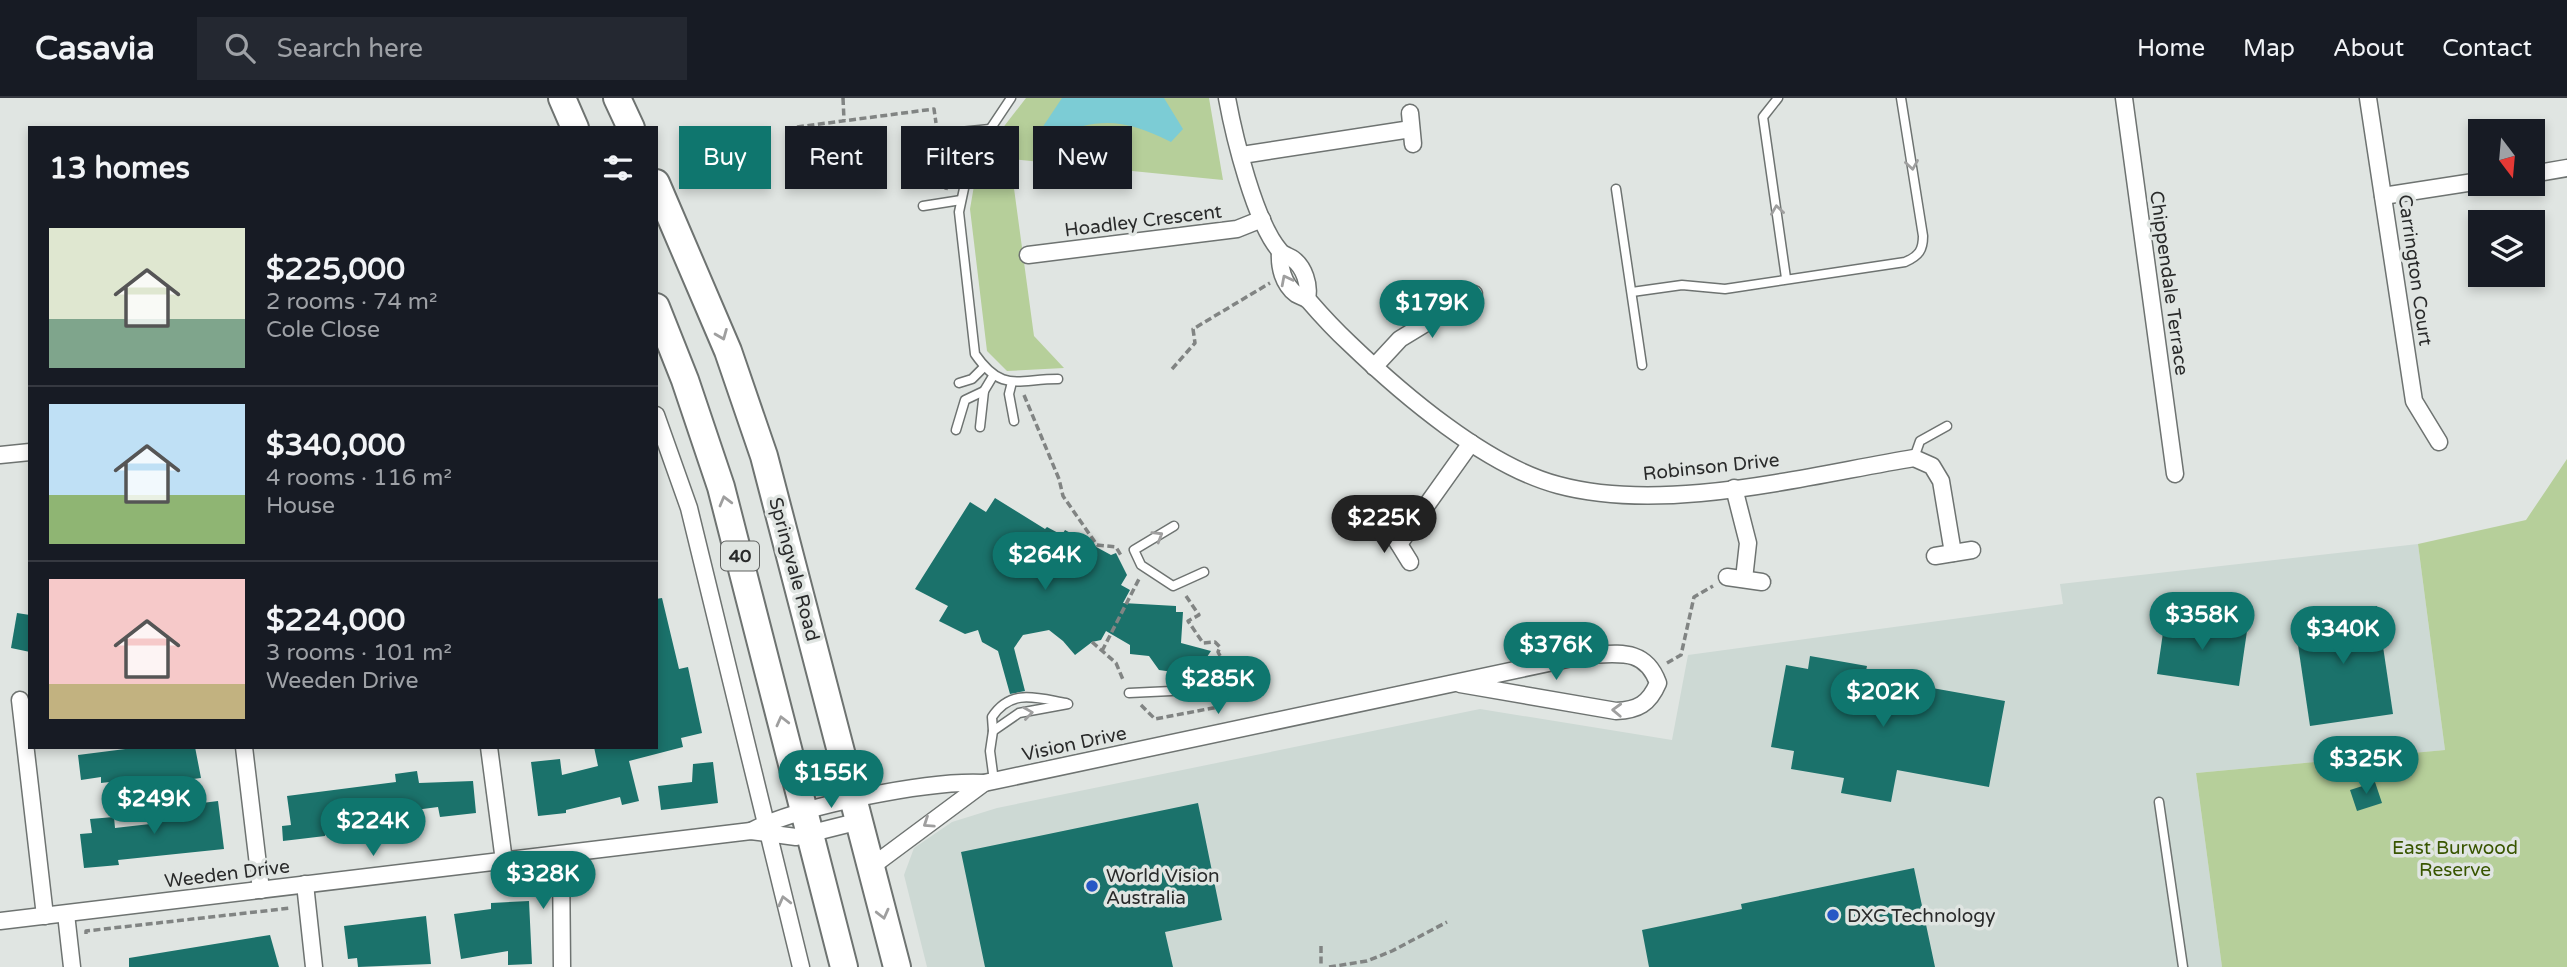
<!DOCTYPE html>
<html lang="en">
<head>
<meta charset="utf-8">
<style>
  body { margin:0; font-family:"Varela Round",sans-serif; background:#242831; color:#f1f3f6; height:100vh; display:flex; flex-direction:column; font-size:26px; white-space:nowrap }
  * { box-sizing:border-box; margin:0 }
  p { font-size:23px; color:#9ea1a6 }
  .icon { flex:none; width:38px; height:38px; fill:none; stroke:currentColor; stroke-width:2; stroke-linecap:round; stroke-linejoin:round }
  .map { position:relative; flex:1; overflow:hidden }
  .drawer { position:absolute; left:28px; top:28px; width:630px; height:623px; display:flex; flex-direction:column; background:#171b24; border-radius:0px; box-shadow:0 4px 10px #0003 }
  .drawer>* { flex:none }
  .guide { position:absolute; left:679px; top:28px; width:665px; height:63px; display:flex; gap:14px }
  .needle { width:46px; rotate:164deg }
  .fabs { position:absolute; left:2468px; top:21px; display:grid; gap:14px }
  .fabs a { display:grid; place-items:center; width:77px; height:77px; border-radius:0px; background:#171b24; box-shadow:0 4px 10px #0003; font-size:35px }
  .price { position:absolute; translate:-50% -60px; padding:0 16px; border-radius:24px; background:#0f766e; color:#fff; font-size:23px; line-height:46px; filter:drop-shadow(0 2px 4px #0008) }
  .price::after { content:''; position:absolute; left:50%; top:42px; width:21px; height:16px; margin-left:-10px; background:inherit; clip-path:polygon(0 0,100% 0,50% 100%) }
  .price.on { background:#222; color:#fff }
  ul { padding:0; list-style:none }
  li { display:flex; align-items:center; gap:21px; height:175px; padding:0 21px }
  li+li { border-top:2px solid #363941 }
  li span { display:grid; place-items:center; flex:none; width:196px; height:140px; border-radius:0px; color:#555 }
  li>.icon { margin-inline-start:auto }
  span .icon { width:84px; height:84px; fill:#fffc; stroke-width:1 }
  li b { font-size:30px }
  h2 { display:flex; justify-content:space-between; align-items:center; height:84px; padding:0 21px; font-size:30px }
  .tag { padding:0 24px; border-radius:0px; background:#171b24; box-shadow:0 4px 10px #0003; font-size:24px; line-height:63px }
  .tag.on { background:#0f766e; color:#fff }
  header { display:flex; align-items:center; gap:42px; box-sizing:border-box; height:98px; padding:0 35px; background:#171b24; border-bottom:2px solid #363941 }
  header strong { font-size:33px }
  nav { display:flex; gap:38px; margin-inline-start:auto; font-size:24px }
  .search { width:490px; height:63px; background:#242831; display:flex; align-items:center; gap:18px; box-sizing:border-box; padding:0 24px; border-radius:0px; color:#9ea1a6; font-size:26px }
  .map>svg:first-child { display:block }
  .built { fill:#cdd9d4 }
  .green { fill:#b6cf9a }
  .water { fill:#7cccd5 }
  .building { fill:#1b726b }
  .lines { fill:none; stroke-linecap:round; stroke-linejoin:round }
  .service-casing { stroke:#6e7371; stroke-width:11 }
  .minor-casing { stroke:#6e7371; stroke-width:19 }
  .trunk-casing { stroke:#6e7371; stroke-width:30 }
  .path { stroke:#818483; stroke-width:3.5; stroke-dasharray:7 3.5; stroke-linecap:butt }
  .service { stroke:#fff; stroke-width:8 }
  .minor { stroke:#fff; stroke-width:16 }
  .trunk { stroke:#fff; stroke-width:26 }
  .oneway { stroke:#9f9f9f }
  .poi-dot { fill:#2757c5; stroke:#e0e5e2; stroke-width:2.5 }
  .labels { text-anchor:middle; stroke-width:7; stroke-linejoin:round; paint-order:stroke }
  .shield { fill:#e0e5e2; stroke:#606261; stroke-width:2 }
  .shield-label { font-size:18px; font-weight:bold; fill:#292a2a }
  .street-label { font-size:19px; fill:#292a2a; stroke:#e0e5e2 }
  .park-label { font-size:19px; fill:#385500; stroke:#e0e5e2 }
  .poi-label { font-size:19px; fill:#292a2a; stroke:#e0e5e2; text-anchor:start }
</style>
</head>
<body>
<header>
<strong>Casavia</strong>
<div class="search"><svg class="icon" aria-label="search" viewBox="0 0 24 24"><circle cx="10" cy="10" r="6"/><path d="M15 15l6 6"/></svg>Search here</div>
<nav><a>Home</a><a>Map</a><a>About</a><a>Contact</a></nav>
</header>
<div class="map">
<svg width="2567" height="869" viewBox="0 0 2567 869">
  <rect width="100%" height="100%" fill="#e0e5e2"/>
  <path class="built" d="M2418,446l27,206 -249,23 26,194h-1295l-23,-92 10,-27 38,-26 45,-14 483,-99 192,31 16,-85 375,-51 -3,-20z"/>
  <g class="green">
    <path d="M1026,0h183l14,82 -213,-21 24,177 30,32 -57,3 -20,-20 -17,-142 6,-35 12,-27z"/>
    <path d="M2567,361v508h-345l-26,-194 249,-23 -27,-206 108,-24z"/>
  </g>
  <path class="water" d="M1062,0h102l19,31 -12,13c-46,-23 -71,-25 -118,-6l-11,-8z"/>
  <g class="building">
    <path d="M995,400l50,31 2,-2 15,8 3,-5 46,25 5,-2 11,22 -6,10 9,5 -7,13 53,3v6h7l-2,31 30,8 -16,24 -36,-5 -10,-14 -19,-2v-9l-24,-14 -5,9 -9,2 -17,13 -12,-14 -14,-11 -26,5 -9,13 11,43 -15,3 -12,-43 -16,-9 -4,-12 -13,4 -26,-13 9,-15 -33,-17 55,-87 16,10z"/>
    <path d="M662,500l17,71 9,-2 14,66 -21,5 2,9 -54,14 10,40 -17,4 -2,-8 -54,13v3l-28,3 -7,-54 29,-3 2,16 36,-9 -4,-19h62v-148z"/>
    <path d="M2377,508l16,108 -83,12 -16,-108z"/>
    <path d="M17,515l13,2v37l-19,-4z"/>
    <path d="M2165,521l82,12 -8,55 -82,-12z"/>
    <path d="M1810,558l57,10 -2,10 140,25 -16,86 -92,-17 -6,32 -50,-9 3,-15 -53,-9 3,-18 -23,-4 15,-82 22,4z"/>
    <path d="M141,649h54l6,31 -47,6 -1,-7 -52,6v-6l-20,3 -3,-25z"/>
    <path d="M713,664l5,41 -57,7 -3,-24 34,-4 1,-18z"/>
    <path d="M417,673l2,12 54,-2 3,32 -36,4 -2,-10 -23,3 1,14 -59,8 -1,-5 -31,4v5l-42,5 -1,-15 9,-1 -4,-29 109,-14 -1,-8z"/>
    <path d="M2375,684l7,21 -25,8 -7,-21z"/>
    <path d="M218,703l6,48 -106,11 1,5 -35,3 -4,-34 12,-1 -2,-14 24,-2 1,11 35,-4 -1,-9 46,-6 -1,-5z"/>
    <path d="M1198,705l24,117 -57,12 8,35h-188l-24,-115z"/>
    <path d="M1914,770l21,99h-286l-7,-37 100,-21 -1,-5z"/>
    <path d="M529,803l3,63 -24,1v-14l-47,8 -7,-45 37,-5v-6z"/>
    <path d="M426,818l5,48 -73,3 -1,-9 -9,1 -4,-33z"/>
    <path d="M270,837l9,32h-150v-9z"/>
  </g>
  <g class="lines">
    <defs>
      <g id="service">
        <path d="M1011,0l-32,48 -13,33 -7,33 16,142c27,39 42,25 83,25"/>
        <path d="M1778,0l-15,19 23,161"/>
        <path d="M930,37l60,-6"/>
        <path d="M1616,91l26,176"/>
        <path d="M923,108l38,-6"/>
        <path d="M1632,194l50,-7 43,4 180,-27c14,-6 18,-12 18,-26l-22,-138"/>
        <path d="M1012,284l-3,12 5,27"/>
        <path d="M959,285l13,-4 12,-12"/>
        <path d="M980,329l4,-36 9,-15"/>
        <path d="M956,332l9,-30 19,-9"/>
        <path d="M1914,360l6,-17 27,-15"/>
        <path d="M1174,428l-40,24 7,15 32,21 31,-14"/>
        <path d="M1129,595l127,-6"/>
        <path d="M993,633l-1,-14c19,-29 45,-19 74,-14"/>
        <path d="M994,683l-4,-30 3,-20 26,-18 49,-9"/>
        <path d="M2159,704l24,165"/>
      </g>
      <g id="minor">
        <path d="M1227,0c7,38 28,125 53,153 3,4 9,5 13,8 11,8 17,26 14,39"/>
        <path d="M2124,0l51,376"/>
        <path d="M2368,0l46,303 25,41"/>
        <path d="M1410,15l3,31"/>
        <path d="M1242,57l169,-26"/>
        <path d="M2532,76l35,-6"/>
        <path d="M2383,98l97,-15"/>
        <path d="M1280,154c-1,15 3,32 16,42 5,3 9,3 13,7 13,15 26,29 40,42 53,51 137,123 209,142 107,29 247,-9 356,-27l18,8 9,15 12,72"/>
        <path d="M1028,157l209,-26 25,-10"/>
        <path d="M1374,269l26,-28 74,-45"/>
        <path d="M656,317l33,93 112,459"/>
        <path d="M0,357l30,-3"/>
        <path d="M1734,390l14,55 -4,36"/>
        <path d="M1389,430l21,34"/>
        <path d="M1399,446l72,-101"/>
        <path d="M1935,458l37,-6"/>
        <path d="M1727,479l35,5"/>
        <path d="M20,602l25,216"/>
        <path d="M244,649l17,143"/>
        <path d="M489,649l15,114"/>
        <path d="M751,733c48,-25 178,-51 233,-48l602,-128c32,-1 59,-8 72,28 -9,21 -20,27 -42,28l-156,-27"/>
        <path d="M561,757l1,112"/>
        <path d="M871,769l113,-84"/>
        <path d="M305,786l9,83"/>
        <path d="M66,816l6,53"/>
        <path d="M0,823l751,-90 45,6 64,-16"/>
      </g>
      <g id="trunk">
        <path d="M562,0l13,30"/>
        <path d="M617,0l14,30"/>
        <path d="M656,85l72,168 36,105 133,511"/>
        <path d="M656,209l29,73 36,107 123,480"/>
      </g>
    </defs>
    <use href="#service" class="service-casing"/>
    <use href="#minor" class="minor-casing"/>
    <use href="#trunk" class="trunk-casing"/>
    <g class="path">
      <path d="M843,0l1,22"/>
      <path d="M797,29l137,-18 2,14"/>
      <path d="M938,50l1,20 8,14 -1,8"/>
      <path d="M1172,271l23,-26 -2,-14 77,-46"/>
      <path d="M1024,297l35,84 4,17 34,49 19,2 6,10"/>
      <path d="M1186,498l13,19 -11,6 15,22 12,-1 5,5 -2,5 7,13 -17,10"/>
      <path d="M1092,544l24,21 8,19"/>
      <path d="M1102,553l37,-72"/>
      <path d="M1667,565l14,-8 13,-58 19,-11"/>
      <path d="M1141,607l14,14 58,-11v3"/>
      <path d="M86,836v-3l205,-23"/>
      <path d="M1321,848v21"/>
      <path d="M1329,869l38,-6 25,-10 55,-29"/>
    </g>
    <use href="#service" class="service"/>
    <use href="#minor" class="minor"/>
    <use href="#trunk" class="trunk"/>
  </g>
  <defs><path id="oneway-chevron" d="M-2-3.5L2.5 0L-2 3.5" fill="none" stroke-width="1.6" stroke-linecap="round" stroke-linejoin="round" transform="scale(1.75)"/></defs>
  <g class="oneway">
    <use href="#oneway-chevron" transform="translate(1912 67) rotate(81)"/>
    <use href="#oneway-chevron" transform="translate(1777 112) rotate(-98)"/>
    <use href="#oneway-chevron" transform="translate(1286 182) rotate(-117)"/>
    <use href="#oneway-chevron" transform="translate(722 237) rotate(68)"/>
    <use href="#oneway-chevron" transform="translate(725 403) rotate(-105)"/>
    <use href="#oneway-chevron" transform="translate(1158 438) rotate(-31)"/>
    <use href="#oneway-chevron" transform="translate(1617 612) rotate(-178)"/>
    <use href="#oneway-chevron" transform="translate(1028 615) rotate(-8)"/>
    <use href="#oneway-chevron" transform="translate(782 623) rotate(-104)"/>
    <use href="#oneway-chevron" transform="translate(928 725) rotate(146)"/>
    <use href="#oneway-chevron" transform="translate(784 803) rotate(-104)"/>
    <use href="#oneway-chevron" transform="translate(883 816) rotate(76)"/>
  </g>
  <g class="poi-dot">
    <circle cx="1092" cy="788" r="7"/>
    <circle cx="1833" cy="817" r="7"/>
  </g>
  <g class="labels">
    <rect class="shield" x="721" y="443.5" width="38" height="29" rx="5"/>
    <g class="shield-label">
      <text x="740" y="464">40</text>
    </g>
    <g class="street-label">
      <text transform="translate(1143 122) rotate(-7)" y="7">Hoadley Crescent</text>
      <text transform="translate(2416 172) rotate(82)" y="7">Carrington Court</text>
      <text transform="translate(2170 185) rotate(82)" y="7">Chippendale Terrace</text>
      <text transform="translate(1711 368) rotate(-6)" y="7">Robinson Drive</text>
      <text transform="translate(795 471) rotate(75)" y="7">Springvale Road</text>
      <text transform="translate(1074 645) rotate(-12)" y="7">Vision Drive</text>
      <text transform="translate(227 775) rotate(-7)" y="7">Weeden Drive</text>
    </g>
    <g class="park-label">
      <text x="2455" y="756">East Burwood<tspan x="2455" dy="22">Reserve</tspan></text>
    </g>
    <g class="poi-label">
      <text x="1106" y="784">World Vision<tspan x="1106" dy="22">Australia</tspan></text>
      <text x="1847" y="824">DXC Technology</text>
    </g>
  </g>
</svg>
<div class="fabs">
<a><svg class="needle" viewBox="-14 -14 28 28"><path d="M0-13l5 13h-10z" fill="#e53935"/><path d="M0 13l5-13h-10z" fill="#9ea1a6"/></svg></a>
<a><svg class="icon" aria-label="layers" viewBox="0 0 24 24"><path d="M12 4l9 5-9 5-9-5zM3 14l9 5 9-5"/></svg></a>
</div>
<b class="price" style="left:1432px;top:242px">$179K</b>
<b class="price on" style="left:1384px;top:457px">$225K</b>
<b class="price" style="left:1045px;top:494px">$264K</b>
<b class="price" style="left:2202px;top:554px">$358K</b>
<b class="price" style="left:2343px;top:568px">$340K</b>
<b class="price" style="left:1556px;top:584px">$376K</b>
<b class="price" style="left:1218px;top:618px">$285K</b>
<b class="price" style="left:1883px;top:631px">$202K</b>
<b class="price" style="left:2366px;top:698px">$325K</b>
<b class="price" style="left:831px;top:712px">$155K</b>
<b class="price" style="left:154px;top:738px">$249K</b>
<b class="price" style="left:373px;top:760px">$224K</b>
<b class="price" style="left:543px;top:813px">$328K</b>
<div class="guide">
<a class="tag on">Buy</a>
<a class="tag">Rent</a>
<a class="tag">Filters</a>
<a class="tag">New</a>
</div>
<section class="drawer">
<h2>13 homes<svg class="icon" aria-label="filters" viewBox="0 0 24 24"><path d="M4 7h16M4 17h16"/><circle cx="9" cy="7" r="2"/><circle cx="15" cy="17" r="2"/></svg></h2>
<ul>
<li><span style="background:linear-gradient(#dfe7d0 65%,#7fa58c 0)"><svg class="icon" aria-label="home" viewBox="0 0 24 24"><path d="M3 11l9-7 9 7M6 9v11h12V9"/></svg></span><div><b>$225,000</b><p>2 rooms · 74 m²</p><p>Cole Close</p></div></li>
<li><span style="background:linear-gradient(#bfe0f5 65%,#8fb573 0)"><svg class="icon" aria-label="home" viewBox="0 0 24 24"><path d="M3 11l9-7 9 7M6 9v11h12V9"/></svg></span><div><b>$340,000</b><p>4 rooms · 116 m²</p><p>House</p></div></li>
<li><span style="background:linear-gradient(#f6c9c9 75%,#c2b280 0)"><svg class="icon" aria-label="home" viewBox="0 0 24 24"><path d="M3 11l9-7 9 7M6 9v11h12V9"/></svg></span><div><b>$224,000</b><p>3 rooms · 101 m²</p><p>Weeden Drive</p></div></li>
</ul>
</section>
</div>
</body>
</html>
